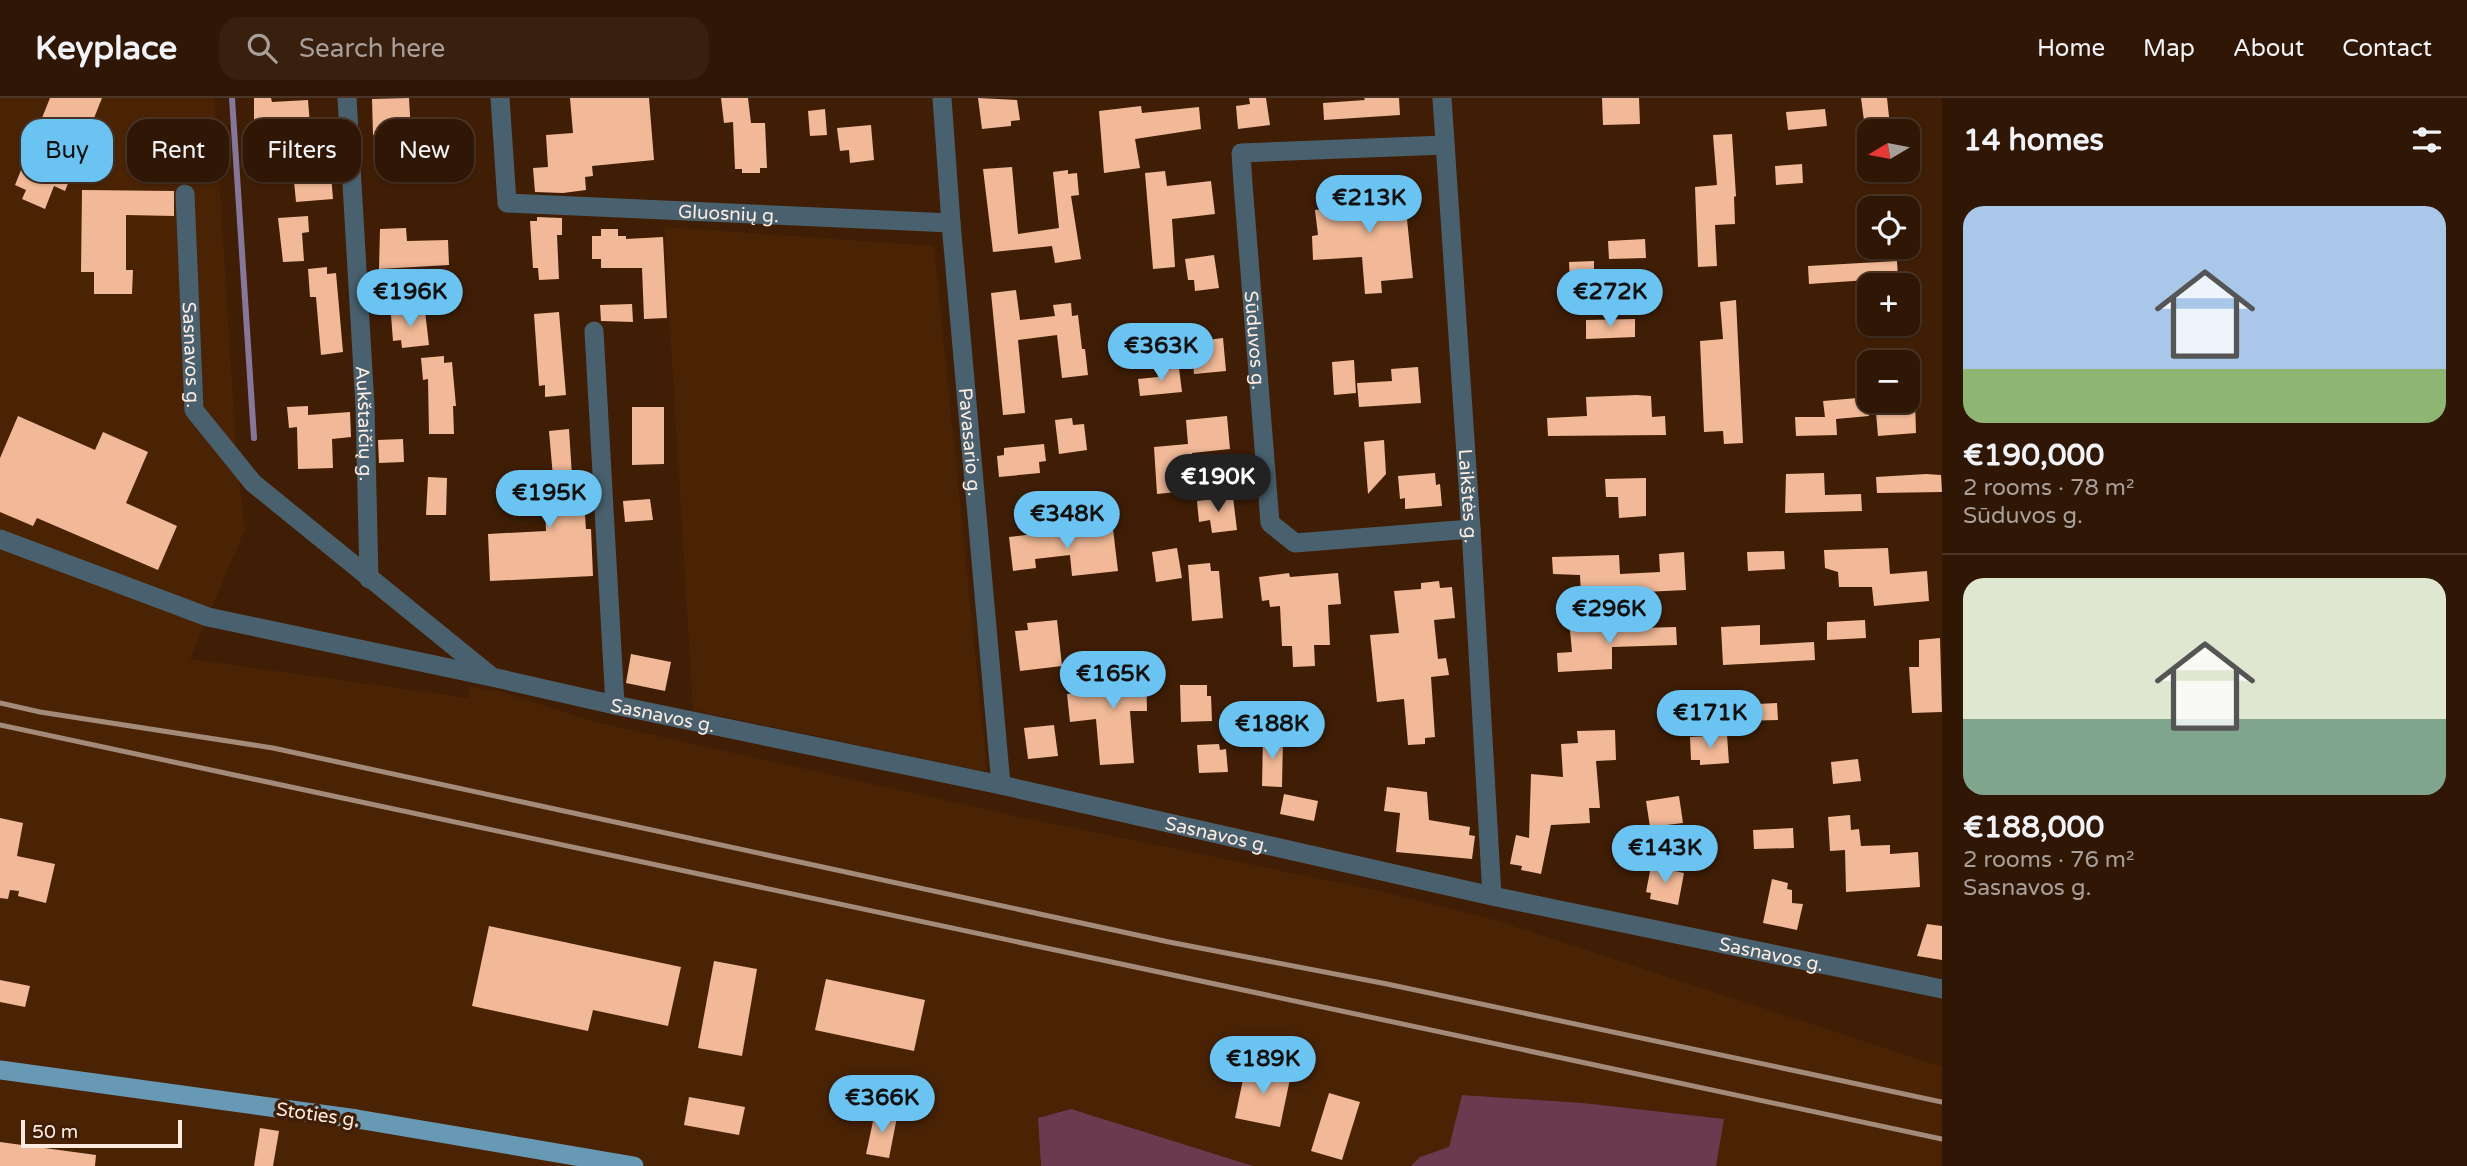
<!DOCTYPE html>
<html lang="en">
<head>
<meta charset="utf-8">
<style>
  body { margin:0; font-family:"Varela Round",sans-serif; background:#381f0e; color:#f1f3f6; height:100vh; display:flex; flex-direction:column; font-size:26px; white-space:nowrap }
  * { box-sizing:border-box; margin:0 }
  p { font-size:23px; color:#a89f9a }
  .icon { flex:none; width:38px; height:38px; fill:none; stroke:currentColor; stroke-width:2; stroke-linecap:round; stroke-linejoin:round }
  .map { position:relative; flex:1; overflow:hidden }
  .side { display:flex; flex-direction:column; background:#301604; width:525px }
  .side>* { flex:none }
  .top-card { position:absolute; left:21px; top:21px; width:665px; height:63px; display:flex; gap:14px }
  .needle { width:46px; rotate:260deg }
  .tools { position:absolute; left:1857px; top:21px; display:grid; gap:14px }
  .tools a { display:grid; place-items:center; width:63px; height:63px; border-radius:14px; background:#301604; box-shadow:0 2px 5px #0004,0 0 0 2px #4b3526; font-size:35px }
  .scale { position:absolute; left:21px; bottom:18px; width:161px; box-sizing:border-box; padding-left:7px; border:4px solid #fdebe1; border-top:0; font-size:19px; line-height:24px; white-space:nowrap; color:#fdebe1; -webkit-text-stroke:5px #401e05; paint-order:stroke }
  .price { position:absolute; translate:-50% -60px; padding:0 16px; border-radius:24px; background:#6ac3f1; color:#111; font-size:23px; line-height:46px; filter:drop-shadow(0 2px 4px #0008) }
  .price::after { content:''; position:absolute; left:50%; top:42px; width:21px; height:16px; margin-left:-10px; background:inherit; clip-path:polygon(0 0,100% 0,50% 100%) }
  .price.on { background:#222; color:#fff }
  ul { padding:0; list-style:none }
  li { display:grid; align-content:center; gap:14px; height:371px; padding:0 21px }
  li+li { border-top:2px solid #4b3526 }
  li span { display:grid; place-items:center; height:217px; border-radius:21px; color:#555 }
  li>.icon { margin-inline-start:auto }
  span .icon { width:126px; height:126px; fill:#fffc; stroke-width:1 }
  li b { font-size:30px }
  h2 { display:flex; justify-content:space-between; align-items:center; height:84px; padding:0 21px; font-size:30px }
  .tag { padding:0 24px; border-radius:21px; background:#301604; box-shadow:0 2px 5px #0004,0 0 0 2px #4b3526; font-size:24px; line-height:63px }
  .tag.on { background:#6ac3f1; color:#111 }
  header { display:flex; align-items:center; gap:42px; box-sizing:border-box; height:98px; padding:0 35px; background:#301604; border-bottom:2px solid #4b3526 }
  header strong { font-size:33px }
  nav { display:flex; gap:38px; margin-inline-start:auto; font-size:24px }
  .search { width:490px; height:63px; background:#381f0e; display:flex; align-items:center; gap:18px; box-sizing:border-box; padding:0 24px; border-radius:21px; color:#a89f9a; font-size:26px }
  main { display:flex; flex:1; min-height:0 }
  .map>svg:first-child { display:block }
  .built { fill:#4a2305 }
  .green { fill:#6a3a4f }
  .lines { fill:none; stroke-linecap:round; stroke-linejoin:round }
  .stream { stroke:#857799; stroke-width:6 }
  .building { fill:#f1b997 }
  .minor { stroke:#49616e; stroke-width:19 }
  .primary { stroke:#6799b4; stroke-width:19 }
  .rail { stroke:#a38a79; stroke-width:5 }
  .labels { text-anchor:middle; stroke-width:7; stroke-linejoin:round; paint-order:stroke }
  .street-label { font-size:19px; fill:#fdebe1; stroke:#401e05 }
</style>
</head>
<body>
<header>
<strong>Keyplace</strong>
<div class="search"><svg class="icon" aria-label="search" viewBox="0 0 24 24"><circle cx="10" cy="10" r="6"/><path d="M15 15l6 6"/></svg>Search here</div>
<nav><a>Home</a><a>Map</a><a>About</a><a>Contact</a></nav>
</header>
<main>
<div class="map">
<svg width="1942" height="1068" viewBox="0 0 1942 1068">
  <rect width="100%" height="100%" fill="#401e05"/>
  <g class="built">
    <path d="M0,0h214l23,365 8,66 -55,130 278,39 1,-12 36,7 90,29 430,96 355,73 105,26 457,150v99h-226l7,-47 -140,-16 -121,-8 -13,53 -29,9 -9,9h-158l-182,-57 -33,9 3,48h-1041z"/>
    <path d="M664,129l270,19 53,526 -294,-62z"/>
  </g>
  <g class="green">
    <path d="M1462,997l121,8 141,16 -8,47h-305l9,-9 29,-10z"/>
    <path d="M1071,1011l182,57h-212l-3,-48z"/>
  </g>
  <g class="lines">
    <path class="stream" d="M232,0l22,340"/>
  </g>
  <g class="building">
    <path d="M50,0h52l-37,93 -11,-5 -9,23 -23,-10 4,-9 -11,-5z"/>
    <path d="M254,0h17l1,4 36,-2 2,25 -8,1 1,12 -16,1v-3l-33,1z"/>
    <path d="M409,0l2,35 -38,2 -1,-36z"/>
    <path d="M570,0h79l5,62 -62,6 1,10 -8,1 1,13 -23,3 -28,-1 -2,-24 15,-1 -2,-32 27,-2z"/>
    <path d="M721,0h27l3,25h14l2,45h-7v5h-18v-4h-7l-2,-47 -9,1z"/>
    <path d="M978,0l39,2 3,20 -9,1v5l-29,3z"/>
    <path d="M1249,0h17l4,27 -32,4 -2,-23 14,-2z"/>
    <path d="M1364,0h35l1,17 -76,5 -1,-17 42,-3z"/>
    <path d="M1602,0h37l1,26 -37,1z"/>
    <path d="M1861,0h26l3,28 -25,2z"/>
    <path d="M1141,8l1,7 57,-6 2,22 -66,10 5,29 -36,5 -5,-62z"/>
    <path d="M825,11l2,26 -17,1 -2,-25z"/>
    <path d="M1825,11l2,17 -39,4 -2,-18z"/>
    <path d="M871,27l3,35 -24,3 -1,-13 -9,1 -3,-23z"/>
    <path d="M1732,36l4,62 -2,1 1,27 -20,1 2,41 -19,1 -3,-80 22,-2 -4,-50z"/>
    <path d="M330,63l3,38 -37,3 -2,-21 10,-1 -1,-17z"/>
    <path d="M1802,66l1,19 -27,2 -1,-19z"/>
    <path d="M1012,69l6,67 41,-6 -6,-56 15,-2v4l9,-1 2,22 -8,1 10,63 -26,4 -3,-17 -59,6 -10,-83z"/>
    <path d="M1165,73l2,15 44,-5 4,33 -43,5 3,48 -22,2 -8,-96z"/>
    <path d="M1403,82l10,98 -32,3 1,12 -17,1 -3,-37 -49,3 -1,-24 6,-1 -3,-25 55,-7 -2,-18z"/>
    <path d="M82,92l92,1v25l-48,-1v55h7l-1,24h-38v-22h-13z"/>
    <path d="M308,118l1,16 -7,1 2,28 -21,1 -5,-44z"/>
    <path d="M537,119l25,1v17h-5l2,44 -20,1 -1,-12h-5l-3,-47h7z"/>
    <path d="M406,130l1,13 41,-1 1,25 -70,4 1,-40z"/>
    <path d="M601,131h17v7h8v3l37,-2 4,81 -23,1 -2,-51h-41v-9h-9v-23h9z"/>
    <path d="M1645,141l1,19 -37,1 -1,-18z"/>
    <path d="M1214,157l5,33 -24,3 -1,-11h-6l-3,-21z"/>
    <path d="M1594,163v18l-24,1 -1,-18z"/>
    <path d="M1897,163l1,17 -89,6 -1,-18z"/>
    <path d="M327,169v7l9,-1 7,79 -22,3 -5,-58h-6l-2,-28z"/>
    <path d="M1016,192l4,30 35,-4 -2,-11 18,-2 1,13 6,-1 4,34h3l3,26 -26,3 -5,-43 -39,5 7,73 -22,2 -12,-122z"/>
    <path d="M1736,202l7,143 -19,1 -1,-13 -19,1 -4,-91 23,-2 -3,-37z"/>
    <path d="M632,206l1,18 -32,-1 -1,-16z"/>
    <path d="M425,213l4,34 -27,3 -1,-8 -8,1 -2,-26z"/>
    <path d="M559,214l7,83 -21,2v-12l-6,1 -5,-72z"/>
    <path d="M1635,221v18l-49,2v-19z"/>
    <path d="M1223,240l3,33 -32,3 -3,-32z"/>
    <path d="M444,258v7l8,-1 4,44h-3l1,28h-25l-1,-55 -5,1 -2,-22z"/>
    <path d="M1354,262l2,33 -22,2 -2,-33z"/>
    <path d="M1418,269l3,36 -62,4 -2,-24 35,-2 -1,-12z"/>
    <path d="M1179,270l3,24 -42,4 -2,-17 20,-2 -1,-6z"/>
    <path d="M1637,297l14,1 1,21 13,-1 1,19 -118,1 -1,-18 40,-2 -1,-19z"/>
    <path d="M1869,299v19l-33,3 1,16 -41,1 -1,-19h30l-2,-16z"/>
    <path d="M1875,303h40l1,32 -38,3z"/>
    <path d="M308,308v9l42,-3 1,25 -19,2 1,29 -35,1 -1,-42 -8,1 -2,-21z"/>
    <path d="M632,309h32v57l-32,1z"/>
    <path d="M18,318l77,34 8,-18 45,20 -22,51 51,23 -19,44 -121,-52 -4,8 -33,-14v-54z"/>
    <path d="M1227,318l3,33 -38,4 4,37 -39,4 -3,-47 34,-3 -2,-24z"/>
    <path d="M1072,320l1,7 11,-1 3,26 -28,4 -4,-34z"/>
    <path d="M569,331l3,47 10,-1 4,54h5l2,47 -103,5 -2,-47 58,-3 -1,-25h7l-2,-29h3l-4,-46z"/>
    <path d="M403,341l1,23 -25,1 -1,-23z"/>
    <path d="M1384,342l2,34 -18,20 -4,-52z"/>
    <path d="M1044,346l2,17 -7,1 1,11 -41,4 -2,-21 7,-1v-7z"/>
    <path d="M1435,375l1,12 4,-1 2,22 -37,3v-11l-5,1 -2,-23z"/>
    <path d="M1824,375l1,22 36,-1 1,17 -77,2 1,-39z"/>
    <path d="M1926,376l15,1 1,17 -65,1 -1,-16z"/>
    <path d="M428,379l19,1 -1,37h-20z"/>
    <path d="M1646,380v38l-27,2 -1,-21h-12l-1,-18z"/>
    <path d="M1233,399l4,33 -25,3 -2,-13 -11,2 -2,-21z"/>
    <path d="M650,401l3,21 -28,2 -2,-21z"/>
    <path d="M1113,431l5,42 -46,5 -2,-21 -35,4 1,9 -23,3 -4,-34 32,-4 1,4z"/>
    <path d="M1177,450l5,30 -26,4 -4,-30z"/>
    <path d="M1888,450l2,26 37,-3 2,30 -55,5 -2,-19h-33l-1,-15 -13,-4 -1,-18z"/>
    <path d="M1784,453l1,18 -37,2 -1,-19z"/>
    <path d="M1684,454l2,38 -105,5 -1,-20 -27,-1 -1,-17 67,-2 1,19 40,-2 -1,-18z"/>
    <path d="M1210,465l1,8h8l4,47 -31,3 -4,-56z"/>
    <path d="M1289,475l1,4 48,-4 3,31 -13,1 2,40h-16l1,21 -22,1 -1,-21h-10l-2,-40 -10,1 -1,-7 -7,1 -3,-24z"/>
    <path d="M1439,483l1,7 12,-1 3,31 -21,2 4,39 8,-1 3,17 -18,2 4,60 -10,1v6l-17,1 -4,-46 -27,3 -7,-67 29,-2 -5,-42 27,-2v-6z"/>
    <path d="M1057,522l5,46 -42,5 -5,-40 13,-1 -1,-7z"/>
    <path d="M1865,522l1,18 -39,2v-18z"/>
    <path d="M1760,527v20l54,-3 1,18 -92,5 -2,-38z"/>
    <path d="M1676,529l1,18 -65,2v22l-54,3 -1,-19 15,-1 -2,-22z"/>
    <path d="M1940,540l2,74 -30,1 -3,-46h10v-27z"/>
    <path d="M631,556l40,8 -6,29 -39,-8z"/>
    <path d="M1146,568l1,45h-17l4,52 -34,2 -4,-46 -26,3 -3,-28 37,-4 -1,-23z"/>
    <path d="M1180,587h27v11h4l1,25 -31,1z"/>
    <path d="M1777,605l1,17 -39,1 -1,-16z"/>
    <path d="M1054,627l4,31 -30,3 -4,-31z"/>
    <path d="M1615,632l1,30 -20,1 4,47h-11l1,15 -39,2 -10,49 -20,-4 1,-4 -12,-2 6,-29 13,3 2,-64 32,3 -2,-33 17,-1 -1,-12z"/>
    <path d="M1263,637l20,1 -1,51 -20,-1z"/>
    <path d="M1727,637l2,28 -29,2v-5h-9l-1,-23z"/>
    <path d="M1219,646l1,6 6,-1 2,23 -29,1 -2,-28z"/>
    <path d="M1858,661l3,22 -28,3 -2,-22z"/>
    <path d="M1387,689l40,5 2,28 41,7 -1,8 6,1 -3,23 -76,-7 4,-39 -16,-2z"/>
    <path d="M1284,696l34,7 -4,20 -34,-7z"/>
    <path d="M1679,698l4,27 -33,4 -4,-26z"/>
    <path d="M1850,717l1,15 8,-1 2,17 29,-1v9l28,-2 2,35 -74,5 -1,-42 -15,1 -2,-34z"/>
    <path d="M0,720l23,5 -6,33 38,8 -9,39 -28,-7 1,-5 -9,-1 -2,9 -8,-1z"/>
    <path d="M1793,730l1,20 -40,1 -1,-19z"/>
    <path d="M1651,768l33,7 -6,32 -28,-6 1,-6 -5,-1z"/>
    <path d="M1772,781l16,4 -1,6 5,1v13l11,1 -6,26 -34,-7z"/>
    <path d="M1927,826l15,2v34l-25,-4z"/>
    <path d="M489,828l192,41 -13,59 -75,-16 -5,21 -116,-25z"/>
    <path d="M714,863l43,8 -15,87 -44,-8z"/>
    <path d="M826,881l99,21 -11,51 -99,-21z"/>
    <path d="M0,882l30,6 -5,21 -25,-5z"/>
    <path d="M1246,967l45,9 -11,53 -45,-9z"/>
    <path d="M1329,995l31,9 -18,58 -31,-9z"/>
    <path d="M689,999l56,10 -6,28 -55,-10z"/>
    <path d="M875,1014l22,5 -8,41 -23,-4z"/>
    <path d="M260,1030l19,3 -6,35h-19z"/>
    <path d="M0,1044l96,13 -1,11h-95z"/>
  </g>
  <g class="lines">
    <g class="minor">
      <path id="s1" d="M347,0l18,308 4,173"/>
      <path id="s2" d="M500,0l7,105 444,20"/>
      <path id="s3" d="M942,0l9,125 50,562"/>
      <path id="s4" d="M1442,0l29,431 21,367"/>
      <path id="s5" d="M1445,47l-204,8 2,31 27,339 25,20 176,-14"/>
      <path id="s6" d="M185,96l9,216 59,73 239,194 123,28 386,80 491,111 450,93"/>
      <path d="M594,233l21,374"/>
      <path d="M0,441l208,78 279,59"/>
    </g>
    <path class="primary" d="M0,972l357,49 277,47"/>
    <g class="rail">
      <path d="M0,605l40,9 233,36 896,194 218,42 555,118"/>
      <path d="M0,627l1942,414"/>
    </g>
  </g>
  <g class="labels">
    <g class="street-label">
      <text dy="7" stroke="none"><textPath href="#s2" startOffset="327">Gluosnių g.</textPath></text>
      <text dy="7" stroke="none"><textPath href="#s5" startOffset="392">Sūduvos g.</textPath></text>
      <text dy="7" stroke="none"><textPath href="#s6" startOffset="161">Sasnavos g.</textPath></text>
      <text dy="7" stroke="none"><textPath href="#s1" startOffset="326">Aukštaičių g.</textPath></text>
      <text dy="7" stroke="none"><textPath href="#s3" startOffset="345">Pavasario g.</textPath></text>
      <text dy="7" stroke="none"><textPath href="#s4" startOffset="399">Laikštės g.</textPath></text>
      <text dy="7" stroke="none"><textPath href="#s6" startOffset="793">Sasnavos g.</textPath></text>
      <text dy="7" stroke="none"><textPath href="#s6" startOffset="1360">Sasnavos g.</textPath></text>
      <text dy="7" stroke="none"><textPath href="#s6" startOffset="1927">Sasnavos g.</textPath></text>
      <text transform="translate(318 1016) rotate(8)" y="7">Stoties g.</text>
    </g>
  </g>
</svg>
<div class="tools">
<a><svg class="needle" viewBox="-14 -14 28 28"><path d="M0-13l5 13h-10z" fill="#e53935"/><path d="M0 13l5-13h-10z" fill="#a89f9a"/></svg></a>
<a><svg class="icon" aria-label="locate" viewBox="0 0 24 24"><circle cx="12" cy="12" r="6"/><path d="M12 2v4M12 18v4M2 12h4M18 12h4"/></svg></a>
<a>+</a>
<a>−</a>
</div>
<div class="scale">50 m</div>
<b class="price" style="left:1369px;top:137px">€213K</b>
<b class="price" style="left:410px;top:231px">€196K</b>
<b class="price" style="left:1610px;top:231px">€272K</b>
<b class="price" style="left:1161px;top:285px">€363K</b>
<b class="price on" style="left:1218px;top:416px">€190K</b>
<b class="price" style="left:549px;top:432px">€195K</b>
<b class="price" style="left:1067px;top:453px">€348K</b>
<b class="price" style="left:1609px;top:548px">€296K</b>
<b class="price" style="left:1113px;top:613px">€165K</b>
<b class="price" style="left:1710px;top:652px">€171K</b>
<b class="price" style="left:1272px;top:663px">€188K</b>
<b class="price" style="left:1665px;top:787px">€143K</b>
<b class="price" style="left:1263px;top:998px">€189K</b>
<b class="price" style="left:882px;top:1037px">€366K</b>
<div class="top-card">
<a class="tag on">Buy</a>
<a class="tag">Rent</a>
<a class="tag">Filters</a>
<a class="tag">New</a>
</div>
</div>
<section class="side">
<h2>14 homes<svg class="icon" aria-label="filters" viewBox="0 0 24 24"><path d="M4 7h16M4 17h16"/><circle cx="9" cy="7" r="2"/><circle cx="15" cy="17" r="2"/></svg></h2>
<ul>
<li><span style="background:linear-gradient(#a9c7e8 75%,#8fb573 0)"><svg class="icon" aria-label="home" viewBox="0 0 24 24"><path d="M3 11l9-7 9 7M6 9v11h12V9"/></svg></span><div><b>€190,000</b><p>2 rooms · 78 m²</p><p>Sūduvos g.</p></div></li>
<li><span style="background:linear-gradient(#dfe7d0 65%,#7fa58c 0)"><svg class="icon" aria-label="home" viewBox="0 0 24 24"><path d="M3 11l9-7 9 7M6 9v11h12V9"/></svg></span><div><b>€188,000</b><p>2 rooms · 76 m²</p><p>Sasnavos g.</p></div></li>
</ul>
</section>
</main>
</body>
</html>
